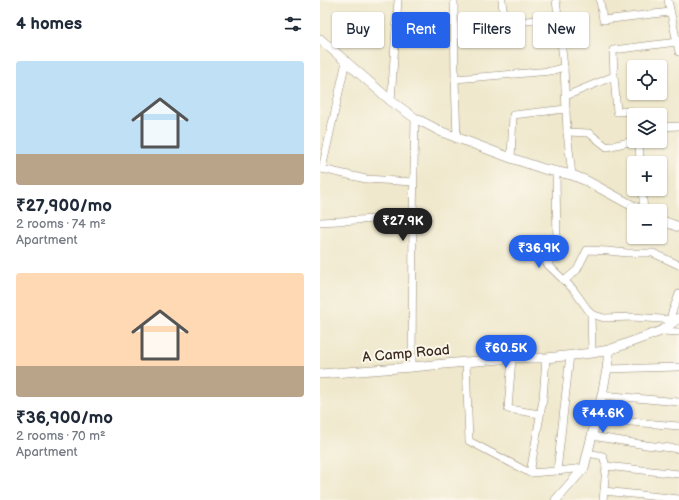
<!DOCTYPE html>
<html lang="en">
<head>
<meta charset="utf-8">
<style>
  body { margin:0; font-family:"Balsamiq Sans",sans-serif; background:#f2f2f3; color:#1f2937; height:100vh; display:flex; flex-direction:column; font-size:15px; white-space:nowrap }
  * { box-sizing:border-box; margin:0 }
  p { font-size:13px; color:#747a83 }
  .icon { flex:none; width:22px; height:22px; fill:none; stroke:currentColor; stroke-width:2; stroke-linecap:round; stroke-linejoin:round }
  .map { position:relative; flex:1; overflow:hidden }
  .details { display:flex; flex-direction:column; background:#fff; width:320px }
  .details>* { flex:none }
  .banner { position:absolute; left:12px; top:12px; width:287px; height:36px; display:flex; gap:8px }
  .controls { position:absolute; left:307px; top:60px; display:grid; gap:8px }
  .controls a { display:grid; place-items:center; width:40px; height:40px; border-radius:4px; background:#fff; box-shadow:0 1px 3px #0004; font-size:20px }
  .price { position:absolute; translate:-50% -34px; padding:0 9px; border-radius:14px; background:#2563eb; color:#fff; font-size:13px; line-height:26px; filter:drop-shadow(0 1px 2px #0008) }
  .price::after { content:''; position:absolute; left:50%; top:24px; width:12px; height:9px; margin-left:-6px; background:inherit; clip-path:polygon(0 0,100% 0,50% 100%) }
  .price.current { background:#222; color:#fff }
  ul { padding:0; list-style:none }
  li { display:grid; align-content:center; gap:8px; height:212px; padding:0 16px }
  li span { display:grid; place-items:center; height:124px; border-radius:4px; color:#555 }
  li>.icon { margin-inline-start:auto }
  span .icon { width:72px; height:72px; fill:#fffc; stroke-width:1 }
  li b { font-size:17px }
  h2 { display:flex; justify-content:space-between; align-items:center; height:48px; padding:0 16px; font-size:17px }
  .chip { padding:0 14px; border-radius:4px; background:#fff; box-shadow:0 1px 3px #0004; font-size:14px; line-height:36px }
  .chip.current { background:#2563eb; color:#fff }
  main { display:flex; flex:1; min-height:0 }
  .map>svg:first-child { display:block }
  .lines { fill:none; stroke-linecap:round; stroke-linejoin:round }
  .minor-casing { stroke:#958975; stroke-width:8 }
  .tertiary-casing { stroke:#958975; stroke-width:10 }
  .minor { stroke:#fff; stroke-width:7 }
  .tertiary { stroke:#fff; stroke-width:9 }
  .labels { text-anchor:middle; stroke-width:4; stroke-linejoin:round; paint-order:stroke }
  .street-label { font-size:14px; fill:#3b2a1e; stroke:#fbf7ec }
</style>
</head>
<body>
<main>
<section class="details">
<h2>4 homes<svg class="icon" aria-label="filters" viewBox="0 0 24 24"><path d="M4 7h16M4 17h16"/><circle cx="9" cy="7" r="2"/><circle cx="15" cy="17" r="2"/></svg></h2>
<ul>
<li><span style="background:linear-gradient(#bfe0f5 75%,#b9a48a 0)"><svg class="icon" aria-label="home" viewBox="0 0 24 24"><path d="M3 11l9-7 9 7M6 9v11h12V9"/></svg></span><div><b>₹27,900/mo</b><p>2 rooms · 74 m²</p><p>Apartment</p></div></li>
<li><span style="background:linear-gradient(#ffd9b3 75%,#b9a48a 0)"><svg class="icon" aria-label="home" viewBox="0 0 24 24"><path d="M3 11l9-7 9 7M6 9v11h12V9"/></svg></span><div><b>₹36,900/mo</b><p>2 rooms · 70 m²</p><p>Apartment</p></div></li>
</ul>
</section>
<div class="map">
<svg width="359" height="500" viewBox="0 0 359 500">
  <rect width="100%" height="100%" fill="#fbf7ec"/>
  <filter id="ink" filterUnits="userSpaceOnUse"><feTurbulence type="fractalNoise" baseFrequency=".025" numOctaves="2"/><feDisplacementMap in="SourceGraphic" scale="8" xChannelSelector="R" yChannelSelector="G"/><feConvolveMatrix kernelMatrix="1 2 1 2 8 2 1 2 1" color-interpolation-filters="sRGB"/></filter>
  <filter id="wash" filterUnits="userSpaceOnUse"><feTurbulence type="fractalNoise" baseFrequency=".012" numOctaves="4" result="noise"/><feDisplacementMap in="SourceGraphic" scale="16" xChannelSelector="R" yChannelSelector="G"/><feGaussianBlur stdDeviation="0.9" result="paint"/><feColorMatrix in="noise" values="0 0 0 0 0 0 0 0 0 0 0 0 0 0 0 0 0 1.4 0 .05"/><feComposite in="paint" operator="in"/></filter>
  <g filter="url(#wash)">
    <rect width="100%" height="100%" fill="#efe8cc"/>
  </g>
  <g filter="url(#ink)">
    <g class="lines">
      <defs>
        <g id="minor">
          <path d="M134,0l1,79 2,60"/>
          <path d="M182,0l2,24 54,-7"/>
          <path d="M236,0l8,67 3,65 5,43"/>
          <path d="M280,0l3,20 67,-8"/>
          <path d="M348,0l11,52"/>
          <path d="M294,76l3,36 13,-1 4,17"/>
          <path d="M135,79l96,-8 13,-4"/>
          <path d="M246,96l48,-20 -1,-26 64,-8"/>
          <path d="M71,101l7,-101"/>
          <path d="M340,127l19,-1"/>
          <path d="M247,132l22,1 18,14 27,-6"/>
          <path d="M319,141l1,22"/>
          <path d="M191,158l2,-43 53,-6"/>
          <path d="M0,169h2l24,-108"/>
          <path d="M2,169l44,10 47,3"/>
          <path d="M236,171l1,80 -10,13 26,25 18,25 1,39"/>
          <path d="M322,189l2,22"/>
          <path d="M0,222l93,-5"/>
          <path d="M244,281l13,-11 10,-20 21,1 19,2h26l26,12"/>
          <path d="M271,314l13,4 28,-1 44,3"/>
          <path d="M356,320l-5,-5 8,-21"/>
          <path d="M341,331l18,1"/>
          <path d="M250,355l-13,116 27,-3"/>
          <path d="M192,358l-4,51 32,5"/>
          <path d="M226,358l-3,41 -13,74 27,-2"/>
          <path d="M146,362l3,79 61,32"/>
          <path d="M92,367l1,-150 2,-99"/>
          <path d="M287,369l72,-2"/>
          <path d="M282,395l77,7"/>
          <path d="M276,419l83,7"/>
          <path d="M272,436l54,9 33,4"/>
          <path d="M268,453l15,3 3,10 73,8"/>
          <path d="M286,466l-2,25 75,8"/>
          <path d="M283,500l1,-9"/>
        </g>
        <g id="tertiary">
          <path d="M0,39l71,62 24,17 27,14 69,26 33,11 28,6 15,6 55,30"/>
          <path d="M340,220l19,7"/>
          <path d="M0,374l92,-7 54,-5 46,-4h34l46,-5 17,-3 52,-19 18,-13"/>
          <path d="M236,500l28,-32 18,-73 5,-26 2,-19"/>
        </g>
      </defs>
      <use href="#minor" class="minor-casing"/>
      <use href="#tertiary" class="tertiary-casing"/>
      <use href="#minor" class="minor"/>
      <use href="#tertiary" class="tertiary"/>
    </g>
  </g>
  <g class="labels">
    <g class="street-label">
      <text transform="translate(86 353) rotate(-5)" y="5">A Camp Road</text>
    </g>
  </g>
</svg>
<div class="controls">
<a><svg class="icon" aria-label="locate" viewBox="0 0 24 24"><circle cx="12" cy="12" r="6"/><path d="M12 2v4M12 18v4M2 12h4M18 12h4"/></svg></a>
<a><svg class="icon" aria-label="layers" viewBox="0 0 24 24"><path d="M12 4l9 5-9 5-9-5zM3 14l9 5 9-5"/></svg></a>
<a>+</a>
<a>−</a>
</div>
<b class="price current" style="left:83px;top:242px">₹27.9K</b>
<b class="price" style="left:219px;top:269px">₹36.9K</b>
<b class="price" style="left:186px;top:369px">₹60.5K</b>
<b class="price" style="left:283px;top:434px">₹44.6K</b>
<div class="banner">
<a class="chip">Buy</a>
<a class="chip current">Rent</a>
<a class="chip">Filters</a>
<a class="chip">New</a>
</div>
</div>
</main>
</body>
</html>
